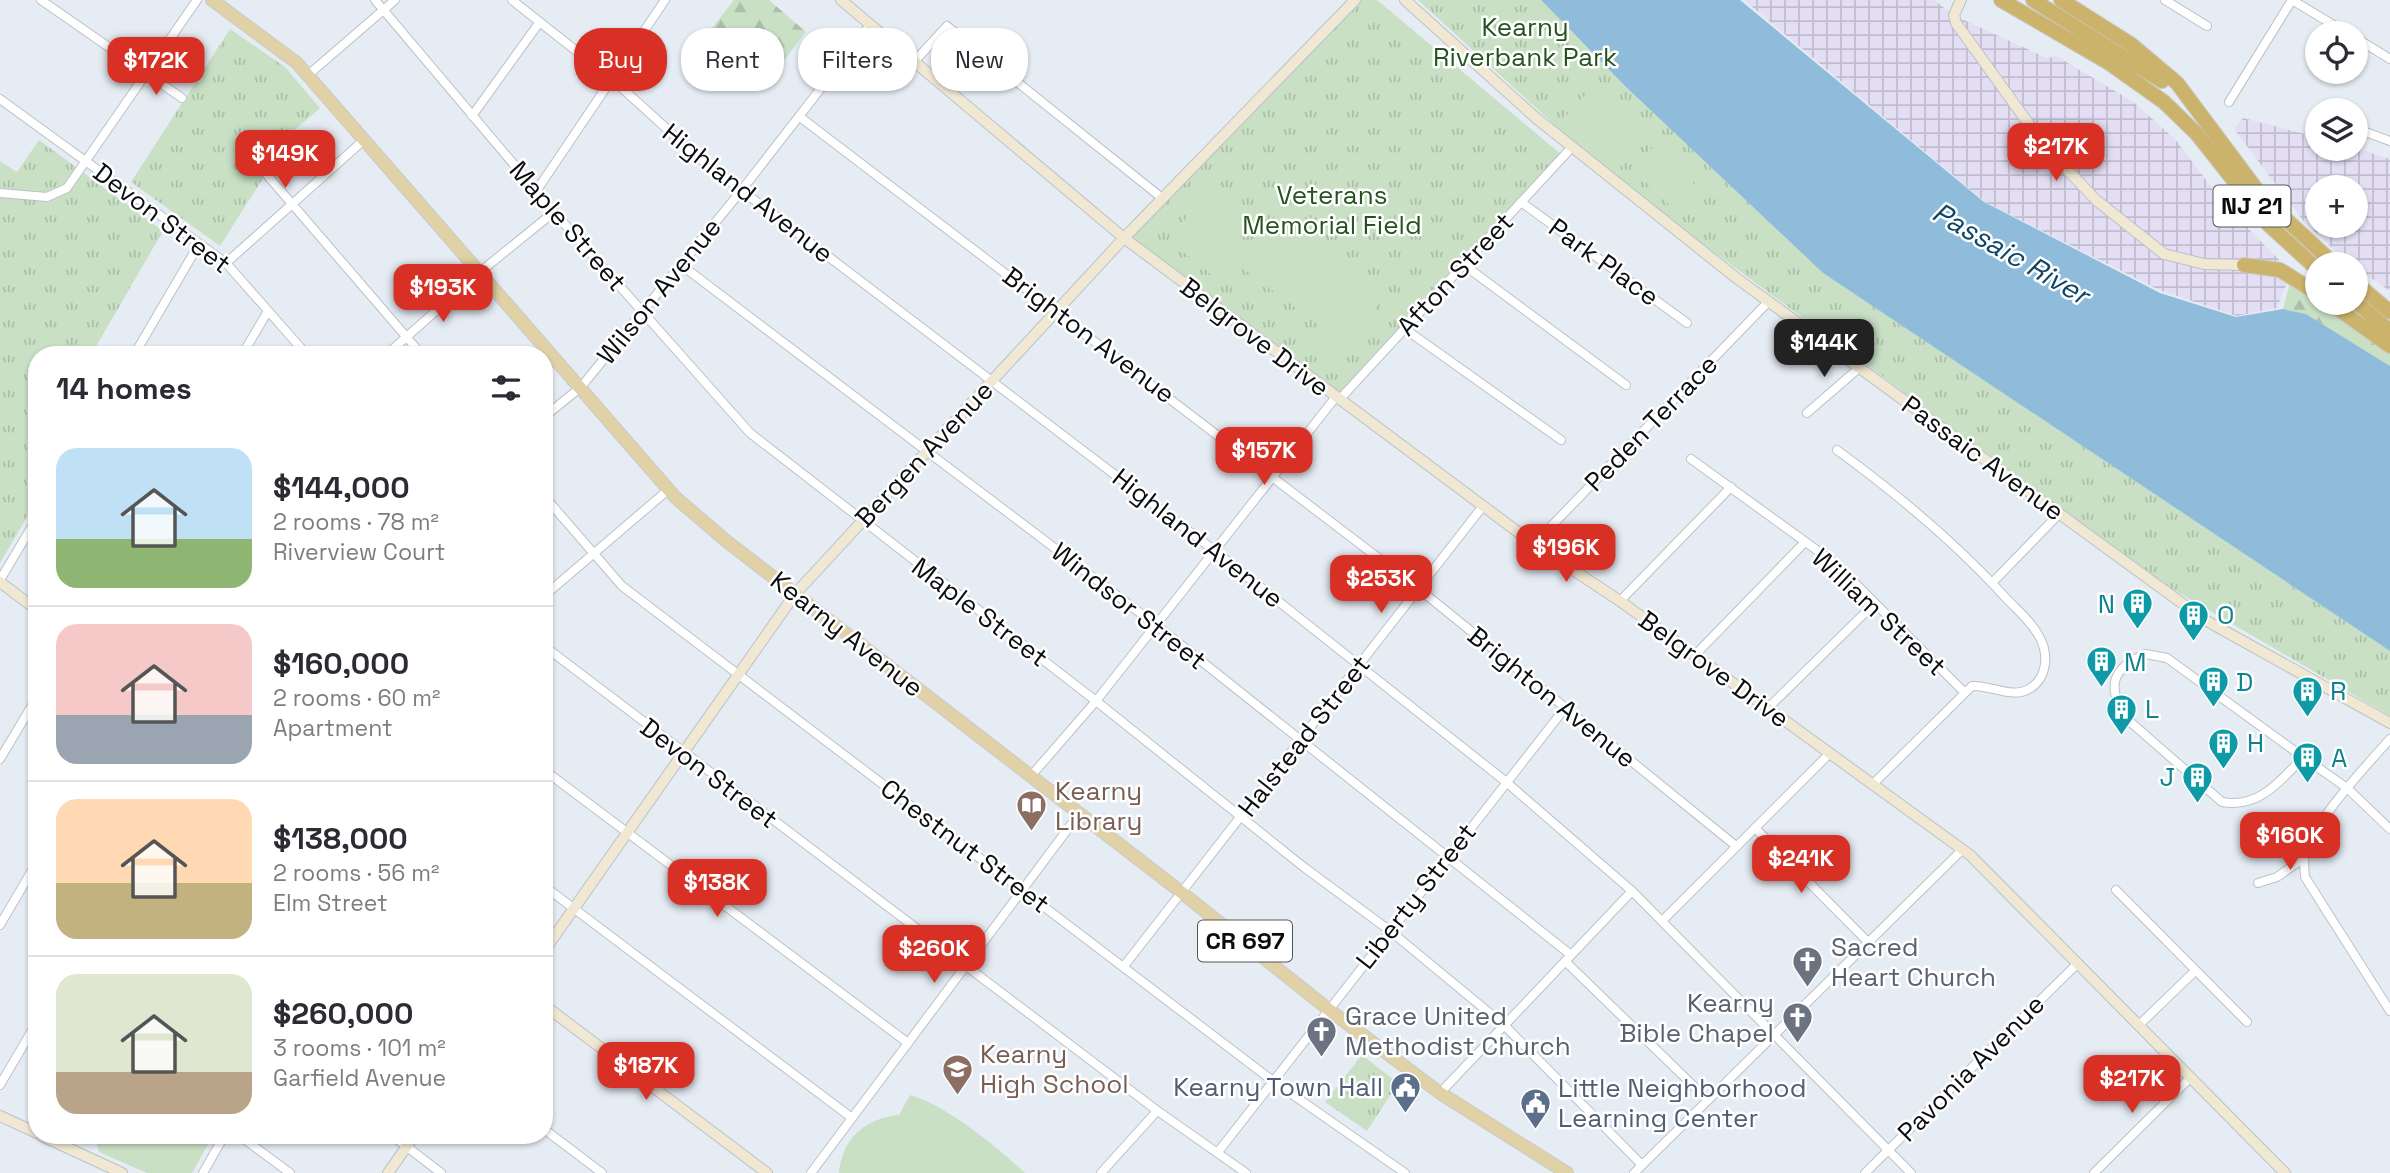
<!DOCTYPE html>
<html lang="en">
<head>
<meta charset="utf-8">
<style>
  body { margin:0; font-family:"Space Grotesk",sans-serif; background:#f2f2f3; color:#2b2b33; height:100vh; display:flex; flex-direction:column; font-size:26px; white-space:nowrap }
  * { box-sizing:border-box; margin:0 }
  p { font-size:23px; color:#7c7c81 }
  .icon { flex:none; width:38px; height:38px; fill:none; stroke:currentColor; stroke-width:2; stroke-linecap:round; stroke-linejoin:round }
  .map { position:relative; flex:1; overflow:hidden }
  .drawer { position:absolute; left:28px; top:346px; width:525px; height:798px; display:flex; flex-direction:column; background:#fff; border-radius:28px; box-shadow:0 2px 5px #0004 }
  .drawer>* { flex:none }
  .hud { position:absolute; left:574px; top:28px; width:665px; height:63px; display:flex; gap:14px }
  .tools { position:absolute; left:2305px; top:21px; display:grid; gap:14px }
  .tools a { display:grid; place-items:center; width:63px; height:63px; border-radius:50%; background:#fff; box-shadow:0 2px 5px #0004; font-size:35px }
  .price { position:absolute; translate:-50% -60px; padding:0 16px; border-radius:14px; background:#d93025; color:#fff; font-size:23px; line-height:46px; filter:drop-shadow(0 2px 4px #0008) }
  .price::after { content:''; position:absolute; left:50%; top:42px; width:21px; height:16px; margin-left:-10px; background:inherit; clip-path:polygon(0 0,100% 0,50% 100%) }
  .price.selected { background:#222; color:#fff }
  ul { padding:0; list-style:none }
  li { display:flex; align-items:center; gap:21px; height:175px; padding:0 28px }
  li+li { border-top:2px solid #e1e1e2 }
  li span { display:grid; place-items:center; flex:none; width:196px; height:140px; border-radius:21px; color:#555 }
  li>.icon { margin-inline-start:auto }
  span .icon { width:84px; height:84px; fill:#fffc; stroke-width:1 }
  li b { font-size:30px }
  h2 { display:flex; justify-content:space-between; align-items:center; height:84px; padding:0 28px; font-size:30px }
  .chip { padding:0 24px; border-radius:28px; background:#fff; box-shadow:0 2px 5px #0004; font-size:24px; line-height:63px }
  .chip.selected { background:#d93025; color:#fff }
  .map>svg:first-child { display:block }
  .industrial { fill:url(#industrial-grid); fill-rule:evenodd }
  .forest { fill:url(#forest-firs) }
  .park { fill:url(#park-tufts) }
  .pitch { fill:#c9e0c5 }
  .water { fill:#8fbcda }
  .lines { fill:none; stroke-linecap:round; stroke-linejoin:round }
  .street-casing { stroke:#bbc1c9; stroke-width:10 }
  .secondary-casing { stroke:#bbc1c9; stroke-width:12 }
  .primary-casing { stroke:#c9caca; stroke-width:14 }
  .highway-casing { stroke:#c9caca; stroke-width:16 }
  .street { stroke:#fff; stroke-width:8 }
  .secondary { stroke:#f0e8d3; stroke-width:10 }
  .primary { stroke:#e0d1a6; stroke-width:12 }
  .highway { stroke:#ccb36b; stroke-width:14 }
  .labels { text-anchor:middle; stroke-width:5; stroke-linejoin:round; paint-order:stroke }
  .shield { fill:#fff; stroke:#545557; stroke-width:2 }
  .shield-label { font-size:24px; font-weight:bold; fill:#0a0c0f }
  .park-label { font-size:26px; fill:#26521f; stroke:#fff }
  .street-label { font-size:26px; fill:#0a0c0f; stroke:#fff }
  .culture-label { font-size:26px; fill:#0d838f; stroke:#fff; text-anchor:start }
  .education-label { font-size:26px; fill:#785e54; stroke:#fff; text-anchor:start }
  .worship-label { font-size:26px; fill:#5b616d; stroke:#fff; text-anchor:start }
  .service-label { font-size:26px; fill:#4e5e75; stroke:#fff; text-anchor:end }
  .water-label { font-size:28px; font-style:italic; fill:#0e4664; stroke:#fff }
</style>
</head>
<body>
<div class="map">
<svg width="2390" height="1173" viewBox="0 0 2390 1173">
  <defs>
    <pattern id="industrial-grid" width="8" height="8" patternUnits="userSpaceOnUse" patternTransform="scale(1.75)"><rect width="8" height="8" fill="#e3def3"/><path d="M0 4h8M4 0v8" fill="none" stroke="#c1bdcf"/></pattern>
    <pattern id="forest-firs" width="22" height="20" patternUnits="userSpaceOnUse" patternTransform="scale(1.75)"><rect width="22" height="20" fill="#c9e0c5"/><path d="M5 1l3.5 6h-7zM16 11l3.5 6h-7z" fill="#abbfa8"/></pattern>
    <pattern id="park-tufts" width="24" height="20" patternUnits="userSpaceOnUse" patternTransform="scale(1.75)"><rect width="24" height="20" fill="#c9e0c5"/><path d="M3 7l-1-3M5 7V3M7 7l1-3M15 17l-1-3M17 17v-4M19 17l1-3" fill="none" stroke="#abbfa8"/></pattern>
  </defs>
  <rect width="100%" height="100%" fill="#e6ecf4"/>
  <g class="industrial">
    <path d="M1744,0h190l19,15 94,43 9,-2 76,45 43,38 50,66 66,67 -14,36 -40,8 -78,-26 -174,-88z"/>
    <path d="M2243,118l74,19v12l39,-1 34,11v132l-34,-23v-4h-6l-45,-41 -71,-94zM2317,187h39v39h-39z"/>
  </g>
  <g class="forest">
    <path d="M734,0h35l37,32 -38,49 -14,-12 2,-16 -6,-13 -14,-5 -12,3 -9,8 -10,-9z"/>
    <path d="M2290,282l100,71v13l-84,-52 -23,-5z"/>
  </g>
  <g class="park">
    <path d="M1353,0h24l186,156 -223,242 -220,-161z"/>
    <path d="M1418,0h123l85,87 197,186 567,378v65l-228,-133 -466,-344 -115,-90z"/>
    <path d="M230,29l55,38 35,41 -27,23 -73,115 -89,-64z"/>
    <path d="M39,140l124,91 -72,124h-54v145l-37,63v-402l17,11z"/>
    <path d="M1362,1055l36,28 -31,48 -42,-29z"/>
  </g>
  <g class="pitch">
    <path d="M1592,87l55,50 -30,33 -55,-50z"/>
    <path d="M1652,148l6,1 41,40v7l-16,16 -7,-1 -42,-40 2,-8z"/>
    <path d="M1215,183c30,29 35,68 11,103l-58,-46z"/>
    <path d="M1276,219l107,79 -46,65 -25,-18 11,-17 -82,-61z"/>
    <path d="M910,1095c33,8 90,54 115,78h-186c3,-35 27,-55 60,-58z"/>
    <path d="M94,1136h119l-21,37h-45l-48,-21z"/>
  </g>
  <path class="water" d="M1541,0h199l244,202 176,91 76,24 47,-8 23,5 84,52v285l-567,-378 -197,-186z"/>
  <g class="lines">
    <defs>
      <g id="street">
        <path d="M41,0l141,98"/>
        <path d="M375,0l179,212 196,221 346,268 209,167 84,62 115,95 138,140"/>
        <path d="M512,0l101,80 86,78 516,393 290,230 127,110 279,282"/>
        <path d="M2165,0l42,26"/>
        <path d="M2292,0l55,33"/>
        <path d="M2356,38l34,21"/>
        <path d="M913,63l34,-37 215,172"/>
        <path d="M308,75l87,-75"/>
        <path d="M0,99l226,164 81,92"/>
        <path d="M2229,102l63,-102"/>
        <path d="M472,116l67,-93"/>
        <path d="M800,117l619,472 317,257"/>
        <path d="M2363,131l27,10"/>
        <path d="M268,176l154,179"/>
        <path d="M537,190l128,-190"/>
        <path d="M0,193l47,4 20,-9 130,-188"/>
        <path d="M1521,202l166,121"/>
        <path d="M226,263l139,-124"/>
        <path d="M680,264l476,361 415,330"/>
        <path d="M1464,265l162,120"/>
        <path d="M1405,329l156,111"/>
        <path d="M134,355l65,-111"/>
        <path d="M242,355l26,-44"/>
        <path d="M386,355l94,-83 74,-60"/>
        <path d="M1339,400l233,-253"/>
        <path d="M1807,413l52,-45"/>
        <path d="M544,417l37,-30 160,-196 129,-166"/>
        <path d="M1837,450c60,44 118,92 168,147 12,13 27,25 35,41 9,17 7,41 -11,51 -17,10 -39,-4 -57,-3l-98,97"/>
        <path d="M1691,459l145,105 128,128"/>
        <path d="M544,496l78,90 651,495 132,92"/>
        <path d="M1534,544l235,-243"/>
        <path d="M0,580l37,-62"/>
        <path d="M1992,583l67,-69"/>
        <path d="M544,596l124,-106"/>
        <path d="M1620,601l111,-114"/>
        <path d="M544,646l611,463 91,64"/>
        <path d="M2146,654l21,4 136,99c-22,24 -45,52 -81,45l-94,-82c-22,-31 -18,-52 18,-66z"/>
        <path d="M1695,655l110,-113"/>
        <path d="M1768,708l106,-104"/>
        <path d="M2390,739c-24,27 -71,77 -84,110 -3,9 -2,19 -1,28l85,134"/>
        <path d="M2303,757l44,31 43,41"/>
        <path d="M0,759l37,-62"/>
        <path d="M544,770l364,273"/>
        <path d="M1031,776l65,-75 239,-303"/>
        <path d="M1755,828l112,113"/>
        <path d="M2258,883l19,-6 27,-19"/>
        <path d="M544,886l308,232"/>
        <path d="M2116,890l131,132"/>
        <path d="M1662,921l168,-168"/>
        <path d="M0,925l37,-63"/>
        <path d="M1565,961l143,139"/>
        <path d="M1124,966l359,-460"/>
        <path d="M2138,1026l57,-55"/>
        <path d="M0,1085l37,-63"/>
        <path d="M1440,1093l192,-202"/>
        <path d="M544,1129l58,44"/>
        <path d="M240,1136l50,37"/>
        <path d="M393,1136l48,37"/>
        <path d="M1218,1152l347,-444"/>
        <path d="M203,1173l21,-37"/>
        <path d="M811,1173l268,-359"/>
        <path d="M1101,1173l56,-62"/>
        <path d="M1634,1173l329,-324"/>
        <path d="M1865,1173l213,-210"/>
        <path d="M2094,1173l96,-95"/>
      </g>
      <g id="secondary">
        <path d="M841,0l283,238 410,306 86,57 350,254 315,318"/>
        <path d="M1405,0l131,118 199,159 470,343 185,103"/>
        <path d="M1961,0l-7,15 2,8 88,122 52,55 68,54 40,10 40,1"/>
        <path d="M0,582l37,28"/>
        <path d="M544,951l251,-357 329,-356 231,-238"/>
        <path d="M544,1005l223,168"/>
        <path d="M0,1116l37,17"/>
        <path d="M42,1136l80,37"/>
        <path d="M388,1173l26,-37"/>
      </g>
      <path id="primary" d="M212,0l85,63 378,434 50,43 456,352 147,117 112,84 127,80"/>
      <g id="highway">
        <path d="M2001,0l108,63 55,39 33,32 71,90 49,45"/>
        <path d="M2033,0l129,81"/>
        <path d="M2061,0l71,45 45,38 86,115 71,66"/>
        <path d="M2244,265l36,5 37,23"/>
        <path d="M2356,283l34,29"/>
        <path d="M2356,302l34,29"/>
        <path d="M2330,303l60,43"/>
      </g>
    </defs>
    <use href="#street" class="street-casing"/>
    <use href="#secondary" class="secondary-casing"/>
    <use href="#primary" class="primary-casing"/>
    <use href="#highway" class="highway-casing"/>
    <use href="#street" class="street"/>
    <use href="#secondary" class="secondary"/>
    <use href="#primary" class="primary"/>
    <use href="#highway" class="highway"/>
  </g>
  <defs>
    <symbol id="building-pin" viewBox="-11 -11 22 30"><path d="M0 17L-7.5 6A9.5 9.5 0 1 1 7.5 6Z" fill="#0f9aa8" stroke="#fff"/><path d="M-4-6H4V6H1V3H-1V6H-4ZM-2.5-4.3h1.7v1.8h-1.7ZM.8-4.3h1.7v1.8H.8ZM-2.5-1h1.7V.8h-1.7ZM.8-1h1.7V.8H.8Z" fill="#fff"/></symbol>
    <symbol id="library-pin" viewBox="-11 -11 22 30"><path d="M0 17L-7.5 6A9.5 9.5 0 1 1 7.5 6Z" fill="#8d6e63" stroke="#fff"/><path d="M-6-4Q-3-5.5-.7-3.5V5Q-3 3-6 4ZM6-4Q3-5.5 .7-3.5V5Q3 3 6 4Z" fill="#fff"/></symbol>
    <symbol id="church-pin" viewBox="-11 -11 22 30"><path d="M0 17L-7.5 6A9.5 9.5 0 1 1 7.5 6Z" fill="#6b7280" stroke="#fff"/><path d="M-1.2-6h2.4v3.5h3.3v2.4h-3.3V6h-2.4V-.1h-3.3v-2.4h3.3Z" fill="#fff"/></symbol>
    <symbol id="school-pin" viewBox="-11 -11 22 30"><path d="M0 17L-7.5 6A9.5 9.5 0 1 1 7.5 6Z" fill="#8d6e63" stroke="#fff"/><path d="M0-5L7-2L0 1L-7-2ZM-4 1L0 2.5L4 1V4Q0 6-4 4Z" fill="#fff"/></symbol>
    <symbol id="civic-pin" viewBox="-11 -11 22 30"><path d="M0 17L-7.5 6A9.5 9.5 0 1 1 7.5 6Z" fill="#5c6f8a" stroke="#fff"/><path d="M-.6-6.5H3V-4.5H.6V-3L4-1V1h2V6H-6V1h2V-1L-.6-3ZM-1.2 2.5V6h2.4V2.5Z" fill="#fff"/></symbol>
  </defs>
  <g fill-rule="evenodd">
    <use href="#building-pin" x="2120" y="586" width="35" height="47"/>
    <use href="#building-pin" x="2176" y="598" width="35" height="47"/>
    <use href="#building-pin" x="2084" y="644" width="35" height="47"/>
    <use href="#building-pin" x="2196" y="664" width="35" height="47"/>
    <use href="#building-pin" x="2290" y="674" width="35" height="47"/>
    <use href="#building-pin" x="2104" y="692" width="35" height="47"/>
    <use href="#building-pin" x="2206" y="726" width="35" height="47"/>
    <use href="#building-pin" x="2290" y="740" width="35" height="47"/>
    <use href="#building-pin" x="2180" y="760" width="35" height="47"/>
    <use href="#library-pin" x="1014" y="788" width="35" height="47"/>
    <use href="#church-pin" x="1790" y="944" width="35" height="47"/>
    <use href="#church-pin" x="1780" y="1000" width="35" height="47"/>
    <use href="#church-pin" x="1304" y="1014" width="35" height="47"/>
    <use href="#school-pin" x="940" y="1052" width="35" height="47"/>
    <use href="#civic-pin" x="1388" y="1070" width="35" height="47"/>
    <use href="#civic-pin" x="1518" y="1086" width="35" height="47"/>
  </g>
  <g class="labels">
    <g class="shield">
      <rect x="2213.5" y="185.5" width="77" height="41" rx="5"/>
      <rect x="1198" y="920.5" width="94" height="41" rx="5"/>
    </g>
    <g class="shield-label">
      <text x="2252" y="214">NJ 21</text>
      <text x="1245" y="949">CR 697</text>
    </g>
    <g class="park-label">
      <text x="1525" y="36">Kearny<tspan x="1525" dy="30">Riverbank Park</tspan></text>
      <text x="1332" y="204">Veterans<tspan x="1332" dy="30">Memorial Field</tspan></text>
    </g>
    <g class="street-label">
      <text transform="translate(748 193) rotate(38)" y="9">Highland Avenue</text>
      <text transform="translate(162 218) rotate(37)" y="9">Devon Street</text>
      <text transform="translate(568 226) rotate(49)" y="9">Maple Street</text>
      <text transform="translate(1604 262) rotate(36)" y="9">Park Place</text>
      <text transform="translate(1455 274) rotate(-47)" y="9">Afton Street</text>
      <text transform="translate(659 291) rotate(-51)" y="9">Wilson Avenue</text>
      <text transform="translate(1089 335) rotate(37)" y="9">Brighton Avenue</text>
      <text transform="translate(1255 337) rotate(37)" y="9">Belgrove Drive</text>
      <text transform="translate(1651 423) rotate(-46)" y="9">Peden Terrace</text>
      <text transform="translate(924 454) rotate(-47)" y="9">Bergen Avenue</text>
      <text transform="translate(1983 458) rotate(36)" y="9">Passaic Avenue</text>
      <text transform="translate(1198 538) rotate(38)" y="9">Highland Avenue</text>
      <text transform="translate(1129 606) rotate(38)" y="9">Windsor Street</text>
      <text transform="translate(980 612) rotate(37)" y="9">Maple Street</text>
      <text transform="translate(1879 612) rotate(43)" y="9">William Street</text>
      <text transform="translate(847 634) rotate(38)" y="9">Kearny Avenue</text>
      <text transform="translate(1714 669) rotate(36)" y="9">Belgrove Drive</text>
      <text transform="translate(1552 697) rotate(39)" y="9">Brighton Avenue</text>
      <text transform="translate(1304 736) rotate(-52)" y="9">Halstead Street</text>
      <text transform="translate(709 773) rotate(37)" y="9">Devon Street</text>
      <text transform="translate(965 846) rotate(37)" y="9">Chestnut Street</text>
      <text transform="translate(1416 896) rotate(-52)" y="9">Liberty Street</text>
      <text transform="translate(1971 1068) rotate(-45)" y="9">Pavonia Avenue</text>
    </g>
    <g class="culture-label">
      <text x="2115" y="613" text-anchor="end">N</text>
      <text x="2217" y="624">O</text>
      <text x="2124" y="671">M</text>
      <text x="2236" y="691">D</text>
      <text x="2330" y="700">R</text>
      <text x="2145" y="718">L</text>
      <text x="2247" y="752">H</text>
      <text x="2331" y="767">A</text>
      <text x="2175" y="786" text-anchor="end">J</text>
    </g>
    <g class="education-label">
      <text x="1055" y="800">Kearny<tspan x="1055" dy="30">Library</tspan></text>
      <text x="980" y="1063">Kearny<tspan x="980" dy="30">High School</tspan></text>
    </g>
    <g class="worship-label">
      <text x="1831" y="956">Sacred<tspan x="1831" dy="30">Heart Church</tspan></text>
      <text x="1774" y="1012" text-anchor="end">Kearny<tspan x="1774" dy="30">Bible Chapel</tspan></text>
      <text x="1345" y="1025">Grace United<tspan x="1345" dy="30">Methodist Church</tspan></text>
    </g>
    <g class="service-label">
      <text x="1383" y="1096">Kearny Town Hall</text>
      <text x="1558" y="1097" text-anchor="start">Little Neighborhood<tspan x="1558" dy="30">Learning Center</tspan></text>
    </g>
    <g class="water-label">
      <text transform="translate(2011 253) rotate(30)" y="10">Passaic River</text>
    </g>
  </g>
</svg>
<div class="tools">
<a><svg class="icon" aria-label="locate" viewBox="0 0 24 24"><circle cx="12" cy="12" r="6"/><path d="M12 2v4M12 18v4M2 12h4M18 12h4"/></svg></a>
<a><svg class="icon" aria-label="layers" viewBox="0 0 24 24"><path d="M12 4l9 5-9 5-9-5zM3 14l9 5 9-5"/></svg></a>
<a>+</a>
<a>−</a>
</div>
<b class="price" style="left:156px;top:97px">$172K</b>
<b class="price" style="left:2056px;top:183px">$217K</b>
<b class="price" style="left:285px;top:190px">$149K</b>
<b class="price" style="left:443px;top:324px">$193K</b>
<b class="price selected" style="left:1824px;top:379px">$144K</b>
<b class="price" style="left:1264px;top:487px">$157K</b>
<b class="price" style="left:1566px;top:584px">$196K</b>
<b class="price" style="left:1381px;top:615px">$253K</b>
<b class="price" style="left:2290px;top:872px">$160K</b>
<b class="price" style="left:1801px;top:895px">$241K</b>
<b class="price" style="left:717px;top:919px">$138K</b>
<b class="price" style="left:934px;top:985px">$260K</b>
<b class="price" style="left:646px;top:1102px">$187K</b>
<b class="price" style="left:2132px;top:1115px">$217K</b>
<div class="hud">
<a class="chip selected">Buy</a>
<a class="chip">Rent</a>
<a class="chip">Filters</a>
<a class="chip">New</a>
</div>
<section class="drawer">
<h2>14 homes<svg class="icon" aria-label="filters" viewBox="0 0 24 24"><path d="M4 7h16M4 17h16"/><circle cx="9" cy="7" r="2"/><circle cx="15" cy="17" r="2"/></svg></h2>
<ul>
<li><span style="background:linear-gradient(#bfe0f5 65%,#8fb573 0)"><svg class="icon" aria-label="home" viewBox="0 0 24 24"><path d="M3 11l9-7 9 7M6 9v11h12V9"/></svg></span><div><b>$144,000</b><p>2 rooms · 78 m²</p><p>Riverview Court</p></div></li>
<li><span style="background:linear-gradient(#f6c9c9 65%,#9aa5b1 0)"><svg class="icon" aria-label="home" viewBox="0 0 24 24"><path d="M3 11l9-7 9 7M6 9v11h12V9"/></svg></span><div><b>$160,000</b><p>2 rooms · 60 m²</p><p>Apartment</p></div></li>
<li><span style="background:linear-gradient(#ffd9b3 60%,#c2b280 0)"><svg class="icon" aria-label="home" viewBox="0 0 24 24"><path d="M3 11l9-7 9 7M6 9v11h12V9"/></svg></span><div><b>$138,000</b><p>2 rooms · 56 m²</p><p>Elm Street</p></div></li>
<li><span style="background:linear-gradient(#dfe7d0 70%,#b9a48a 0)"><svg class="icon" aria-label="home" viewBox="0 0 24 24"><path d="M3 11l9-7 9 7M6 9v11h12V9"/></svg></span><div><b>$260,000</b><p>3 rooms · 101 m²</p><p>Garfield Avenue</p></div></li>
</ul>
</section>
</div>
</body>
</html>
